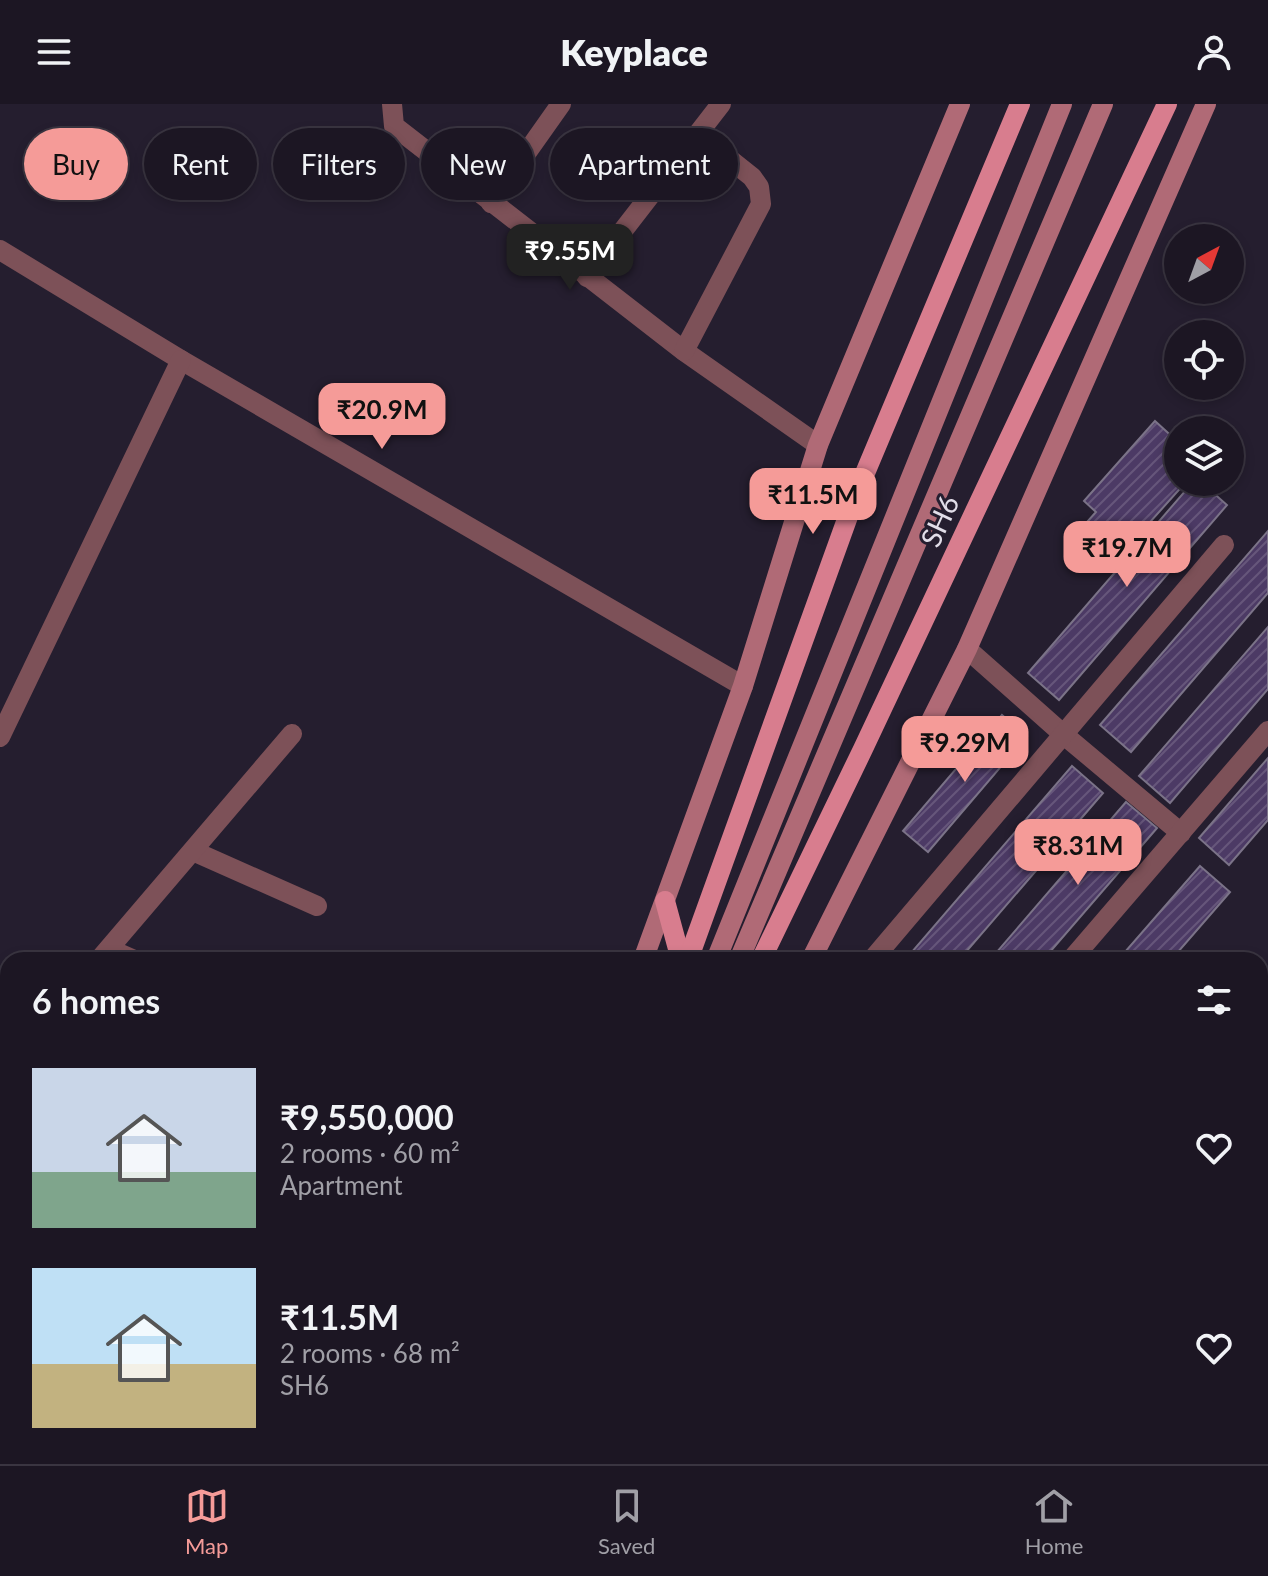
<!DOCTYPE html>
<html lang="en">
<head>
<meta charset="utf-8">
<style>
  body { margin:0; font-family:Lato,sans-serif; background:#251f2b; color:#f1f3f6; height:100vh; display:flex; flex-direction:column; font-size:30px; white-space:nowrap }
  * { box-sizing:border-box; margin:0 }
  p { font-size:26px; color:#a09fa6 }
  .icon { flex:none; width:44px; height:44px; fill:none; stroke:currentColor; stroke-width:2; stroke-linecap:round; stroke-linejoin:round }
  .map { position:relative; flex:1; overflow:hidden }
  .panel { position:absolute; left:0px; top:848px; width:1268px; height:512px; display:flex; flex-direction:column; background:#1c1623; border-radius:24px 24px 0 0; box-shadow:0 4px 12px #0003,0 0 0 2px #3a3541 }
  .panel>* { flex:none }
  .banner { position:absolute; left:24px; top:24px; width:800px; height:72px; display:flex; gap:16px }
  .needle { width:52px; rotate:41deg }
  .controls { position:absolute; left:1164px; top:120px; display:grid; gap:16px }
  .controls a { display:grid; place-items:center; width:80px; height:80px; border-radius:50%; background:#1c1623; box-shadow:0 4px 12px #0003,0 0 0 2px #3a3541; font-size:40px }
  .price { position:absolute; translate:-50% -68px; padding:0 18px; border-radius:16px; background:#f59b98; color:#111; font-size:26px; line-height:52px; filter:drop-shadow(0 2px 4px #0008) }
  .price::after { content:''; position:absolute; left:50%; top:48px; width:24px; height:18px; margin-left:-12px; background:inherit; clip-path:polygon(0 0,100% 0,50% 100%) }
  .price.current { background:#222; color:#fff }
  ul { padding:0; list-style:none }
  li { display:flex; align-items:center; gap:24px; height:200px; padding:0 32px }
  li span { display:grid; place-items:center; flex:none; width:224px; height:160px; border-radius:0px; color:#555 }
  li>.icon { margin-inline-start:auto }
  span .icon { width:96px; height:96px; fill:#fffc; stroke-width:1 }
  li b { font-size:34px }
  h2 { display:flex; justify-content:space-between; align-items:center; height:96px; padding:0 32px; font-size:34px }
  .tag { padding:0 28px; border-radius:36px; background:#1c1623; box-shadow:0 4px 12px #0003,0 0 0 2px #3a3541; font-size:28px; line-height:72px }
  .tag.current { background:#f59b98; color:#111 }
  header { display:flex; justify-content:space-between; align-items:center; height:104px; padding:0 32px; background:#1c1623; font-size:36px; font-weight:800 }
  .menu { display:flex; justify-content:space-around; align-items:center; height:112px; border-top:2px solid #3a3541; background:#1c1623; font-size:22px; color:#a09fa6 }
  .menu a { display:grid; justify-items:center; gap:4px }
  .menu .current { color:#f59b98 }
  .map>svg:first-child { display:block }
  .building { fill:url(#building-hatch); stroke:#7b7388; stroke-width:2 }
  .lines { fill:none; stroke-linecap:round; stroke-linejoin:round }
  .street { stroke:#7d5158; stroke-width:20 }
  .secondary { stroke:#b06a76; stroke-width:20 }
  .primary { stroke:#d87d8e; stroke-width:20 }
  .labels { text-anchor:middle; stroke-width:6; stroke-linejoin:round; paint-order:stroke }
  .street-label { font-size:28px; fill:#e2dee9; stroke:#251e2f }
</style>
</head>
<body>
<header><svg class="icon" aria-label="menu" viewBox="0 0 24 24"><path d="M4 6h16M4 12h16M4 18h16"/></svg>Keyplace<svg class="icon" aria-label="person" viewBox="0 0 24 24"><circle cx="12" cy="8" r="4"/><path d="M4 21q1-7 8-7t8 7"/></svg></header>
<div class="map">
<svg width="1268" height="1360" viewBox="0 0 1268 1360">
  <defs>
    <pattern id="building-hatch" width="6" height="6" patternUnits="userSpaceOnUse" patternTransform="scale(2)"><rect width="6" height="6" fill="#4c3a65"/><path d="M-1 1l2-2M0 6l6-6M5 7l2-2" fill="none" stroke="#66567b"/></pattern>
  </defs>
  <rect width="100%" height="100%" fill="#251e2f"/>
  <g class="building">
    <path d="M1155,317l23,21v40h8l-80,89 -35,-31 25,-28 -12,-11z"/>
    <path d="M1193,378h8l26,23 -168,195 -31,-27z"/>
    <path d="M1268,427v62l-137,159 -31,-27z"/>
    <path d="M1268,523v62l-98,114 -31,-27z"/>
    <path d="M1002,611l25,21 -99,116 -25,-21z"/>
    <path d="M1268,654v62l-39,45 -30,-27z"/>
    <path d="M1072,662l31,27 -144,167h-54z"/>
    <path d="M1126,698l31,26 -114,132h-53z"/>
    <path d="M1200,762l30,26 -59,68h-53z"/>
  </g>
  <g class="lines">
    <g class="street">
      <path d="M392,0l2,22 290,225 134,94"/>
      <path d="M491,99l70,-99"/>
      <path d="M0,146l181,110 562,326"/>
      <path d="M587,173l134,-173"/>
      <path d="M684,247l77,-147 -2,-17 -7,-10 -54,-43"/>
      <path d="M967,545l97,86 117,98"/>
      <path d="M0,633l181,-377"/>
      <path d="M193,747l124,55"/>
      <path d="M109,845l25,11"/>
      <path d="M99,856l193,-226"/>
      <path d="M872,856l352,-415"/>
      <path d="M1071,856l197,-229"/>
      <path d="M0,1022l8,-23"/>
      <path d="M0,1197l8,3"/>
      <path d="M426,1352l22,8"/>
      <path d="M1087,1352l6,8"/>
      <path d="M125,1360l3,-8"/>
      <path d="M235,1360l4,-8"/>
      <path d="M359,1360l3,-8"/>
    </g>
    <g class="secondary">
      <path d="M643,856l100,-274 75,-241 142,-341"/>
      <path d="M716,856l346,-856"/>
      <path d="M739,856l364,-856"/>
      <path d="M811,856l156,-311 239,-545"/>
      <path d="M460,1360l3,-8"/>
      <path d="M595,1360l3,-8"/>
    </g>
    <g class="primary">
      <path d="M665,797l16,59"/>
      <path d="M688,856l167,-463 165,-393"/>
      <path d="M761,856l102,-211 304,-645"/>
      <path d="M488,1360l3,-8"/>
      <path d="M552,1360l3,-8"/>
    </g>
  </g>
  <g class="labels">
    <g class="street-label">
      <text transform="translate(940 417) rotate(-65)" y="10">SH6</text>
    </g>
  </g>
</svg>
<div class="controls">
<a><svg class="needle" viewBox="-14 -14 28 28"><path d="M0-13l5 13h-10z" fill="#e53935"/><path d="M0 13l5-13h-10z" fill="#a09fa6"/></svg></a>
<a><svg class="icon" aria-label="locate" viewBox="0 0 24 24"><circle cx="12" cy="12" r="6"/><path d="M12 2v4M12 18v4M2 12h4M18 12h4"/></svg></a>
<a><svg class="icon" aria-label="layers" viewBox="0 0 24 24"><path d="M12 4l9 5-9 5-9-5zM3 14l9 5 9-5"/></svg></a>
</div>
<b class="price current" style="left:570px;top:188px">₹9.55M</b>
<b class="price" style="left:382px;top:347px">₹20.9M</b>
<b class="price" style="left:813px;top:432px">₹11.5M</b>
<b class="price" style="left:1127px;top:485px">₹19.7M</b>
<b class="price" style="left:965px;top:680px">₹9.29M</b>
<b class="price" style="left:1078px;top:783px">₹8.31M</b>
<div class="banner">
<a class="tag current">Buy</a>
<a class="tag">Rent</a>
<a class="tag">Filters</a>
<a class="tag">New</a>
<a class="tag">Apartment</a>
</div>
<section class="panel">
<h2>6 homes<svg class="icon" aria-label="filters" viewBox="0 0 24 24"><path d="M4 7h16M4 17h16"/><circle cx="9" cy="7" r="2"/><circle cx="15" cy="17" r="2"/></svg></h2>
<ul>
<li><span style="background:linear-gradient(#c9d6e8 65%,#7fa58c 0)"><svg class="icon" aria-label="home" viewBox="0 0 24 24"><path d="M3 11l9-7 9 7M6 9v11h12V9"/></svg></span><div><b>₹9,550,000</b><p>2 rooms · 60 m²</p><p>Apartment</p></div><svg class="icon" aria-label="heart" viewBox="0 0 24 24"><path d="M12 20l-8-8c-3-5 5-10 8-4 3-6 11-1 8 4z"/></svg></li>
<li><span style="background:linear-gradient(#bfe0f5 60%,#c2b280 0)"><svg class="icon" aria-label="home" viewBox="0 0 24 24"><path d="M3 11l9-7 9 7M6 9v11h12V9"/></svg></span><div><b>₹11.5M</b><p>2 rooms · 68 m²</p><p>SH6</p></div><svg class="icon" aria-label="heart" viewBox="0 0 24 24"><path d="M12 20l-8-8c-3-5 5-10 8-4 3-6 11-1 8 4z"/></svg></li>
</ul>
</section>
</div>
<nav class="menu">
<a class="current"><svg class="icon" aria-label="map" viewBox="0 0 24 24"><path d="M3 6l6-2 6 2 6-2v14l-6 2-6-2-6 2zM9 4v14M15 6v14"/></svg>Map</a>
<a><svg class="icon" aria-label="saved" viewBox="0 0 24 24"><path d="M7 4h10v16l-5-4-5 4z"/></svg>Saved</a>
<a><svg class="icon" aria-label="home" viewBox="0 0 24 24"><path d="M3 11l9-7 9 7M6 9v11h12V9"/></svg>Home</a>
</nav>
</body>
</html>
